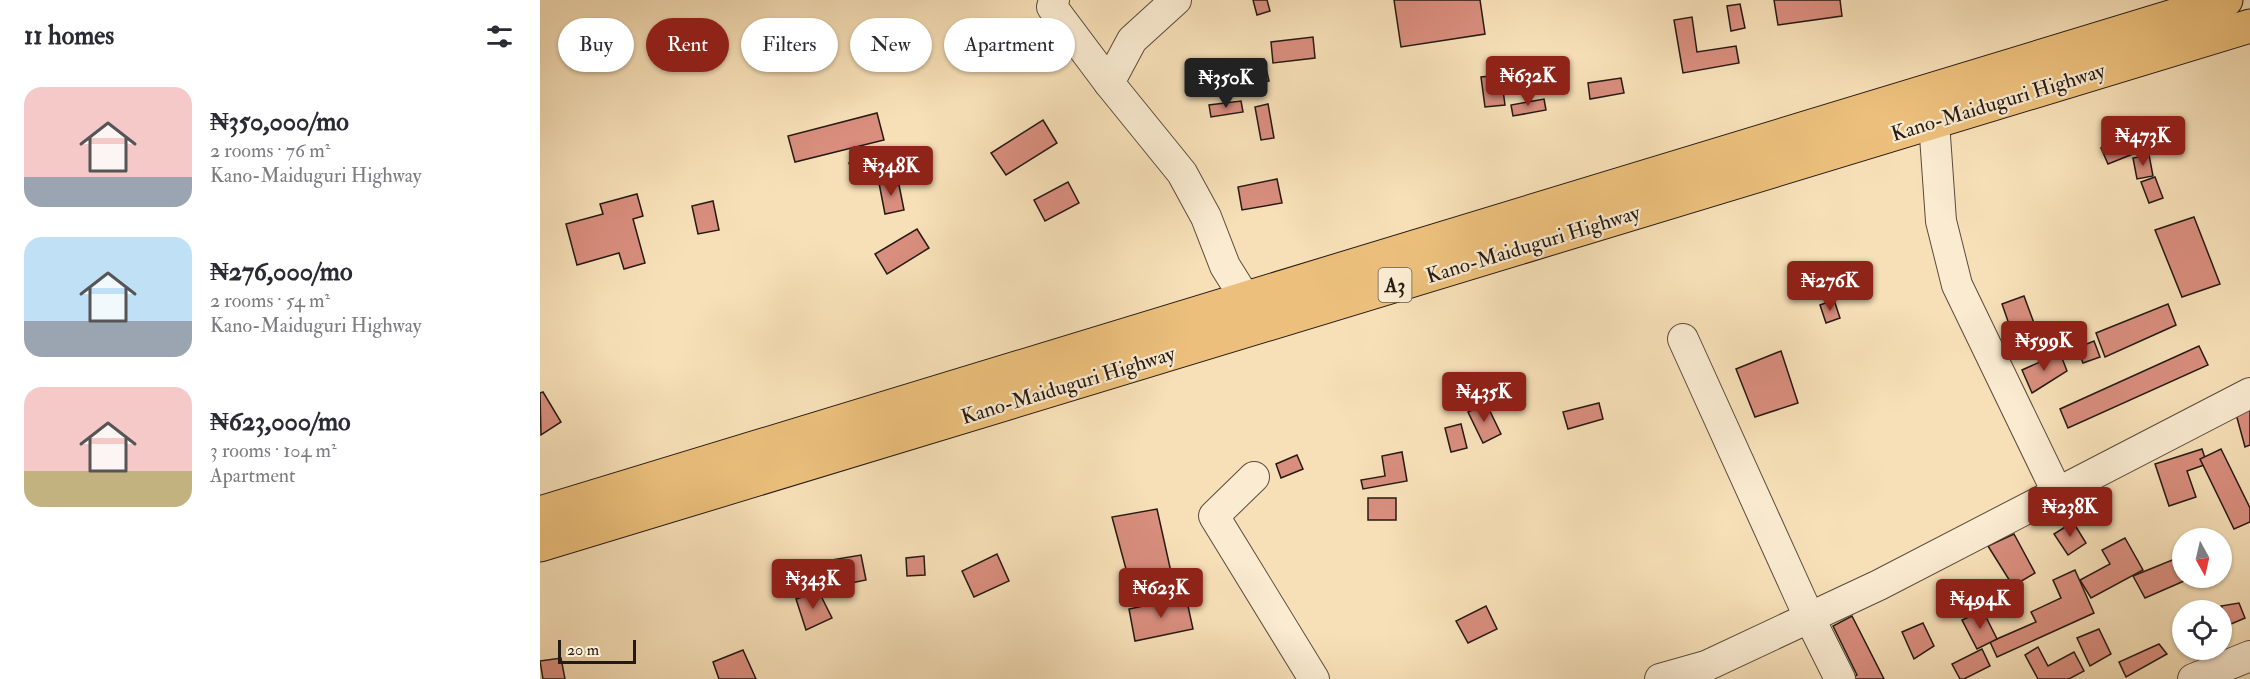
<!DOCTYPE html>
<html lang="en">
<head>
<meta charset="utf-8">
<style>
  body { margin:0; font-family:"IM FELL Double Pica",serif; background:#f7f7f7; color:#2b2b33; height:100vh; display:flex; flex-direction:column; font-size:22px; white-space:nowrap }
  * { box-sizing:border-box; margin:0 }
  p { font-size:20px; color:#7c7c81 }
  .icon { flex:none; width:33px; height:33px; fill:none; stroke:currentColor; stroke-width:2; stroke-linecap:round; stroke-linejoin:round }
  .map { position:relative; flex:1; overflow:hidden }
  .details { display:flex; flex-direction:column; background:#fff; width:540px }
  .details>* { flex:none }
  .hud { position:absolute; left:18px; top:18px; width:570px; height:54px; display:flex; gap:12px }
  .needle { width:39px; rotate:172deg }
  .fabs { position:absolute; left:1632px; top:528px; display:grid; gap:12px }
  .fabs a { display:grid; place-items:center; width:60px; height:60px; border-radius:50%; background:#fff; box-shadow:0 2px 4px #0004; font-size:30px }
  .scale { position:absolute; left:18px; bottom:15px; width:78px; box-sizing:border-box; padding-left:6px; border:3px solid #251a13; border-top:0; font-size:16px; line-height:21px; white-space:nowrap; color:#251a13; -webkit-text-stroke:4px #faebd1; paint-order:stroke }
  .price { position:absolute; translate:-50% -51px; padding:0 14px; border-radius:6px; background:#8f2418; color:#fff; font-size:20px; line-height:39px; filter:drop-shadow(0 2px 3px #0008) }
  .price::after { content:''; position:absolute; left:50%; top:36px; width:18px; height:14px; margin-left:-9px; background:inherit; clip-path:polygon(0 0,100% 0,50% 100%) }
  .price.active { background:#222; color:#fff }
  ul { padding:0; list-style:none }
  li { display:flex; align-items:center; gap:18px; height:150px; padding:0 24px }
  li span { display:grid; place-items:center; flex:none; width:168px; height:120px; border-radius:18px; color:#555 }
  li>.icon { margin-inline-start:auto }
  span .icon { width:72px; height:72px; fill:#fffc; stroke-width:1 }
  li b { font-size:26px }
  h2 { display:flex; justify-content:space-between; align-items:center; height:72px; padding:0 24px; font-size:26px }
  .tag { padding:0 21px; border-radius:27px; background:#fff; box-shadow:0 2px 4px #0004; font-size:21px; line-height:54px }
  .tag.active { background:#8f2418; color:#fff }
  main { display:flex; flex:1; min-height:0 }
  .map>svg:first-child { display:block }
  .building { fill:#d98e7e; stroke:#251a13; stroke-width:1.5 }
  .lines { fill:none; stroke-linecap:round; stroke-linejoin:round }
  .minor-casing { stroke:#5a4c3c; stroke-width:32 }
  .highway-casing { stroke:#251a13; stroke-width:35 }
  .minor { stroke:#faebd1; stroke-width:30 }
  .highway { stroke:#ecc07c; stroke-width:33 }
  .labels { text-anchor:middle; stroke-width:4.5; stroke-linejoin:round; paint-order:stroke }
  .shield { fill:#faebd1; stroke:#65594c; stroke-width:1.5 }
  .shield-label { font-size:20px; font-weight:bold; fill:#251a13 }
  .street-label { font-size:21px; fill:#251a13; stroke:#faebd1 }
</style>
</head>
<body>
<main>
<section class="details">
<h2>11 homes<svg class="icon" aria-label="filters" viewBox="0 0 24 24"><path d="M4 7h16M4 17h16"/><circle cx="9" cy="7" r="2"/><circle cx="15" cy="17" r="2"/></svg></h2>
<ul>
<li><span style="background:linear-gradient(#f6c9c9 75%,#9aa5b1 0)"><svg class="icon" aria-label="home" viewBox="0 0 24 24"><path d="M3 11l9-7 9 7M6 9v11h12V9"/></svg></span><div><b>₦350,000/mo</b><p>2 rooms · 76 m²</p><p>Kano-Maiduguri Highway</p></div></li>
<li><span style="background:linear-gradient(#bfe0f5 70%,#9aa5b1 0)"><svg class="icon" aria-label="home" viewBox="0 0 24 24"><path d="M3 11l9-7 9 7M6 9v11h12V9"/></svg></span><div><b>₦276,000/mo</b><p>2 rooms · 54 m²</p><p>Kano-Maiduguri Highway</p></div></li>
<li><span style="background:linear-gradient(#f6c9c9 70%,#c2b280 0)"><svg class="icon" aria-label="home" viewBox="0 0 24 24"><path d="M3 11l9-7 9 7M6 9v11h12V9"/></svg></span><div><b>₦623,000/mo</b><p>3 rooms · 104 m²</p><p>Apartment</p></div></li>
</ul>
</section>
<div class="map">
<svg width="1710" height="679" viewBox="0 0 1710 679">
  <rect width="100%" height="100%" fill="#f7e0b8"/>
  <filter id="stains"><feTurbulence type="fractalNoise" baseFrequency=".00333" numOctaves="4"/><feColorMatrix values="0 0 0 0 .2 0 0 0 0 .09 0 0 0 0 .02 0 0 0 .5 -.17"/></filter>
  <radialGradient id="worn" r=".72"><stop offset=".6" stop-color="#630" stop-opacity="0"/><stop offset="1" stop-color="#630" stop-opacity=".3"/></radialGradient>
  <g class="building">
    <path d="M713,0h14l3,11 -13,4z"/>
    <path d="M854,0h86l5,34 -84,13z"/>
    <path d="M1234,0h66l2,16 -64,9z"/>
    <path d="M1200,4l5,24 -14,3 -4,-25z"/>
    <path d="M1152,17l5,35 39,-6 3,17 -56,10 -9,-53z"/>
    <path d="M773,37l2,21 -42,5 -2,-21z"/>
    <path d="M724,59l5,22 -17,4 -5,-22z"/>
    <path d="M961,75l4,30 -20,2 -4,-30z"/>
    <path d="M1081,78l3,15 -34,6 -2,-16z"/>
    <path d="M1004,99l2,11 -33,6 -2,-11z"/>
    <path d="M701,101l2,11 -32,5 -2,-12z"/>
    <path d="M728,104l6,34 -13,2 -6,-33z"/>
    <path d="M337,113l7,27 -89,22 -7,-26z"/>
    <path d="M503,120l14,23 -51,32 -15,-22z"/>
    <path d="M1596,134l7,16 -35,14 -7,-16z"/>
    <path d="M1609,155l4,21 -16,3 -4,-21z"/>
    <path d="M329,156l4,13 -20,6 -4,-12z"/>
    <path d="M1615,177l8,21 -14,5 -8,-21z"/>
    <path d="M737,179l5,24 -40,7 -4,-23z"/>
    <path d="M358,180l6,30 -19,4 -6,-31z"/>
    <path d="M528,182l11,21 -34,18 -11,-21z"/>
    <path d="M97,194l6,22 -10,3 12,44 -21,6 -5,-16 -42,12 -11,-41 37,-10 -3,-10z"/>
    <path d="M173,201l6,29 -21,4 -6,-28z"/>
    <path d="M1654,217l26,67 -38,13 -27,-67z"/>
    <path d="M377,229l12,19 -42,26 -12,-20z"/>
    <path d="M1484,296l17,46 -23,8 -16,-46z"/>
    <path d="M1294,300l6,18 -14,5 -6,-18z"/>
    <path d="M1628,304l8,21 -71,32 -9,-24z"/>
    <path d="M1554,341l6,16 -17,6 -6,-15z"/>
    <path d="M1659,346l9,19 -140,63 -8,-19z"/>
    <path d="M1241,351l17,52 -43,14 -19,-48z"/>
    <path d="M1520,353l7,18 -35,22 -10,-23z"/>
    <path d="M3,392l18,30 -20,13 -1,-42z"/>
    <path d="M946,403l15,31 -18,9 -15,-31z"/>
    <path d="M1059,403l4,16 -35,10 -5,-17z"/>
    <path d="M1710,410v35l-5,2 -9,-33z"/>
    <path d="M921,424l6,24 -16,4 -6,-24z"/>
    <path d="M1662,449l5,15 -20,7 9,26 -27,9 -14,-42z"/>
    <path d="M1681,449l29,59v14l-16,7 -34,-70z"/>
    <path d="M862,452l5,29 -44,8 -2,-9 24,-4 -3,-20z"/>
    <path d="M757,455l6,14 -22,9 -5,-14z"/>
    <rect x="828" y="498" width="28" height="22"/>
    <path d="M617,509l14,63 -41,12 -18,-67z"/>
    <path d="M1533,522l13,21 -18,12 -14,-21z"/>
    <path d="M1474,534l21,39 -22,13 -25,-40z"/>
    <path d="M1585,538l18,32 -52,28 -11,-18 30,-16 -8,-14z"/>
    <path d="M457,554l12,27 -35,16 -12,-26z"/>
    <path d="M321,555l5,25 -30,6 -5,-26z"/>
    <path d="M384,556l1,19 -18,1 -1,-18z"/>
    <path d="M1642,556v22h9l-46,20 -12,-22z"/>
    <path d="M1535,570l19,43 -97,44 -7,-15 46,-20 -5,-10 30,-14 -8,-18z"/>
    <path d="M279,592l13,26 -26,12 -10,-31z"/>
    <path d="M646,597l7,32 -58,12 -6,-32z"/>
    <path d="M1699,603l6,15 -14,6 -10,-18z"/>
    <path d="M946,606l11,23 -29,14 -12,-22z"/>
    <path d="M1443,611l14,28 -20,10 -15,-29z"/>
    <path d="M1312,616l32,63h-34l7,-4 -24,-49z"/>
    <path d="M1383,623l11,23 -20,13 -12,-27z"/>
    <path d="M1559,629l12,25 -21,12 -13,-28z"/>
    <path d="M1619,644l8,10 -41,23 -7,-15z"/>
    <path d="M1498,647l10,19 26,-14 10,19 -15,8h-31l-13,-24z"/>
    <path d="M1442,649l8,17 -26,13h-4l-8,-15z"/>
    <path d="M203,650l13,29h-37l-6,-17z"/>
    <path d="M21,658l4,21h-22l-3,-18z"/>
  </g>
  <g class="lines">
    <defs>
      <g id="minor">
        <path d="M514,0l-2,7 57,76 73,90 24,44 19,49 20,32"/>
        <path d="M569,83l23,-43 44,-40"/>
        <path d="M1394,122l7,99 16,64 100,207"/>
        <path d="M1143,339l126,278 31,62"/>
        <path d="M714,477l-40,39 100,163"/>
        <path d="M1120,679l46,-13 173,-81 371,-192"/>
        <path d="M1653,679l57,-23"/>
      </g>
      <g id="highway">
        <path d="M0,513l1686,-513"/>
        <path d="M0,545l1710,-519"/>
      </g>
    </defs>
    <use href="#minor" class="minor-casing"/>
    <use href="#highway" class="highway-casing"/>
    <use href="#minor" class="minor"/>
    <use href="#highway" class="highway"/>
  </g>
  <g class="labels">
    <rect class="shield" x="838.5" y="268" width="33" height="34" rx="4.5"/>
    <g class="shield-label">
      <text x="855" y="292">A3</text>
    </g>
    <g class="street-label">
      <text transform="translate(1458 102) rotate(-17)" y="7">Kano-Maiduguri Highway</text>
      <text transform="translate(993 244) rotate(-17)" y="7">Kano-Maiduguri Highway</text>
      <text transform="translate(528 385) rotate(-17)" y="7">Kano-Maiduguri Highway</text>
    </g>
  </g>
  <rect width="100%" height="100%" filter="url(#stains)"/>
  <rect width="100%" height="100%" fill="url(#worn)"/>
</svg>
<div class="fabs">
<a><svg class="needle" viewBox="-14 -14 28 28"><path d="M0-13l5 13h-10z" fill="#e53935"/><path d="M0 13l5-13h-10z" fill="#7c7c81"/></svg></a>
<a><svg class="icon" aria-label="locate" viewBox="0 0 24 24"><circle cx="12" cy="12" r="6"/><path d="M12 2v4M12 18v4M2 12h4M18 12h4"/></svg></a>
</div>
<div class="scale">20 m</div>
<b class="price" style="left:988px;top:107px">₦632K</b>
<b class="price active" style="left:686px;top:109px">₦350K</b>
<b class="price" style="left:1603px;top:167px">₦473K</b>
<b class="price" style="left:351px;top:197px">₦348K</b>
<b class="price" style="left:1290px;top:312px">₦276K</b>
<b class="price" style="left:1504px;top:372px">₦599K</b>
<b class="price" style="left:944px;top:423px">₦435K</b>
<b class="price" style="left:1530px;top:538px">₦238K</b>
<b class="price" style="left:273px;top:610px">₦343K</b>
<b class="price" style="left:621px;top:619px">₦623K</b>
<b class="price" style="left:1440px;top:630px">₦494K</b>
<div class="hud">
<a class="tag">Buy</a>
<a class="tag active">Rent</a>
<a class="tag">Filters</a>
<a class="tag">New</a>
<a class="tag">Apartment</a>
</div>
</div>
</main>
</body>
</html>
